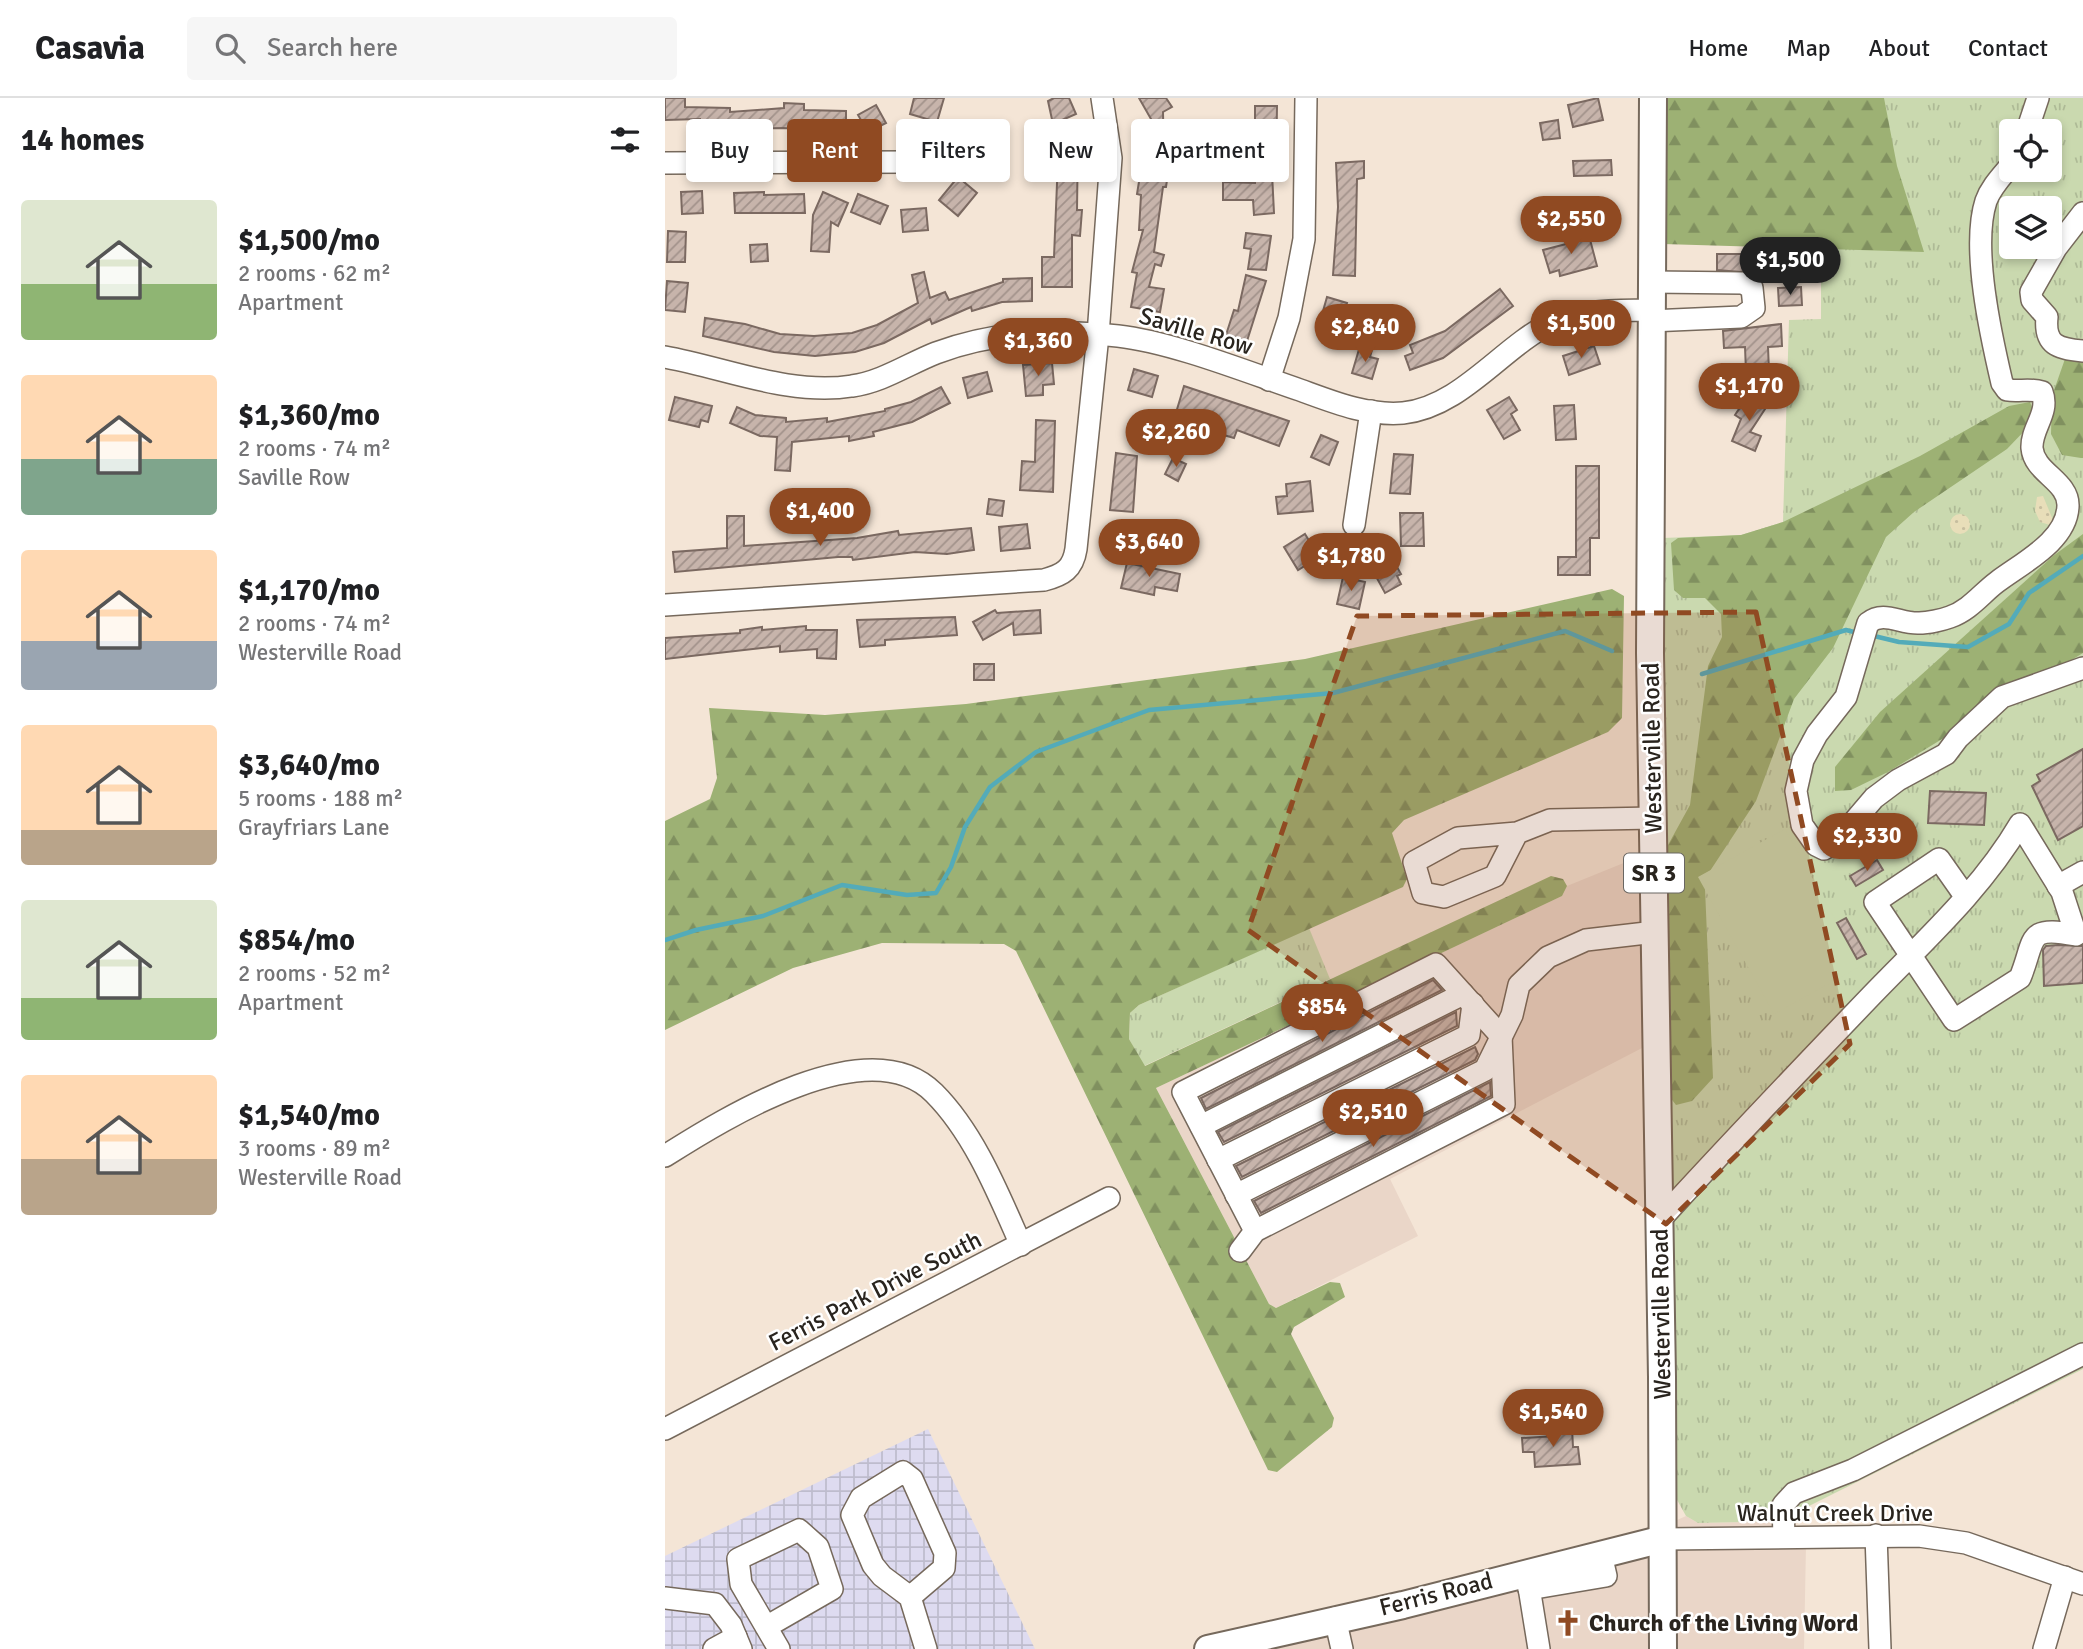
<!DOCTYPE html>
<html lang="en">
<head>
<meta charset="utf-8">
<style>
  body { margin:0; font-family:Signika,sans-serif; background:#f6f6f6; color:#202124; height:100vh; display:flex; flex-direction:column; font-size:26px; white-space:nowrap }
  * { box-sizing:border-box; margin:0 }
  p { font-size:23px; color:#757577 }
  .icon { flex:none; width:38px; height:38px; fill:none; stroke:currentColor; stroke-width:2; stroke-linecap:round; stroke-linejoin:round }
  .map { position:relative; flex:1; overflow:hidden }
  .panel { display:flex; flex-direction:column; background:#fff; width:665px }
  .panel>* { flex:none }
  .banner { position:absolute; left:21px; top:21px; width:665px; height:63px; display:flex; gap:14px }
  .buttons { position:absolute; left:1334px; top:21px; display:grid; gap:14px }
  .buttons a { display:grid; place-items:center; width:63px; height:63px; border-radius:7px; background:#fff; box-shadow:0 4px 10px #0003; font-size:35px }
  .price { position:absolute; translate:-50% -60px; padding:0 16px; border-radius:24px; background:#904a22; color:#fff; font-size:23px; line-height:46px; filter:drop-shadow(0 2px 4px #0008) }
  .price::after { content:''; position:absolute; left:50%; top:42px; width:21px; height:16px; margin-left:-10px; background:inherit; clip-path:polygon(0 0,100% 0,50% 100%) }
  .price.active { background:#222; color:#fff }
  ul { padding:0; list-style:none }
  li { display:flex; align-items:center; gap:21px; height:175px; padding:0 21px }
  li span { display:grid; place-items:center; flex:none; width:196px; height:140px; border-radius:7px; color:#555 }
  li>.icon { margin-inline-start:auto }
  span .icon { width:84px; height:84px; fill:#fffc; stroke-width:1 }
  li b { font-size:30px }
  h2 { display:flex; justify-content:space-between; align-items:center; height:84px; padding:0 21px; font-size:30px }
  .chip { padding:0 24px; border-radius:7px; background:#fff; box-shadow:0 4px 10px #0003; font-size:24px; line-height:63px }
  .chip.active { background:#904a22; color:#fff }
  header { display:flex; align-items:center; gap:42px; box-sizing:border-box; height:98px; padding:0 35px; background:#fff; border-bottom:2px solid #e0e0e0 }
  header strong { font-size:33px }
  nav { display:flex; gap:38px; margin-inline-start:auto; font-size:24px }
  .search { width:490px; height:63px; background:#f6f6f6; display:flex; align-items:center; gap:18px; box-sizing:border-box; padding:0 24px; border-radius:7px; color:#757577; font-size:26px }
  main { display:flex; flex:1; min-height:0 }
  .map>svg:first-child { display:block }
  .commercial { fill:#ead6c8 }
  .industrial { fill:url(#industrial-grid) }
  .grass { fill:url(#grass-tufts); fill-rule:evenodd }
  .forest { fill:url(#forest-firs) }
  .sand { fill:url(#sand-dots) }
  .park { fill:#cad9af }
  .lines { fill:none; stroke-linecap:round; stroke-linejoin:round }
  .stream { stroke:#53abb9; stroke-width:4.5 }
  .building { fill:url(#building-hatch); stroke:#7b6961; stroke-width:2 }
  .minor-casing { stroke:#76695c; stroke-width:24 }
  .major-casing { stroke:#76695c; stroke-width:30 }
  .minor { stroke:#fff; stroke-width:21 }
  .major { stroke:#fff; stroke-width:26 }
  .marked { fill:#904a22; fill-opacity:0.2; stroke:#904a22; stroke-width:5; stroke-dasharray:14 9; stroke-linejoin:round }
  .labels { text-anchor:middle; stroke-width:5; stroke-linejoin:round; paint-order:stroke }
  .shield { fill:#fff; stroke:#696662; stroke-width:2 }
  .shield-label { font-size:23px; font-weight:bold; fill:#29241e }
  .street-label { font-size:24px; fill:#29241e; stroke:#fff }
  .poi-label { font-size:24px; font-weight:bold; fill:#29241e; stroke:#fff; text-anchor:start }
</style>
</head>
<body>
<header>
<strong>Casavia</strong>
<div class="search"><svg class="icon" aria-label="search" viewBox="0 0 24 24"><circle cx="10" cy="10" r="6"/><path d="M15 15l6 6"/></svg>Search here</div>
<nav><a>Home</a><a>Map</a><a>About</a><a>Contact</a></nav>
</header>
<main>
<section class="panel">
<h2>14 homes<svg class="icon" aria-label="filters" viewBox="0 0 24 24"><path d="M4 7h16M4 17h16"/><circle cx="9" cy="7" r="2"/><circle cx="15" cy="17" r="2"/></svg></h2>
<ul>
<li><span style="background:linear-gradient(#dfe7d0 60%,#8fb573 0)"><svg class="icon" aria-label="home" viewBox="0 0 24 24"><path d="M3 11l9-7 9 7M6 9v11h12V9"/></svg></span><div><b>$1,500/mo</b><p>2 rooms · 62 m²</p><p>Apartment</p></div></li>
<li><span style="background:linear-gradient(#ffd9b3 60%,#7fa58c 0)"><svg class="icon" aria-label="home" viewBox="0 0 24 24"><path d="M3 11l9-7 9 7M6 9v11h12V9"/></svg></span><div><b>$1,360/mo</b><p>2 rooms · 74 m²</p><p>Saville Row</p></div></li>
<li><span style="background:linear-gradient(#ffd9b3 65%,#9aa5b1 0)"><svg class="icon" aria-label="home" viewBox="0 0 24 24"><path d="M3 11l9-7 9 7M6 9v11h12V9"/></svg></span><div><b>$1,170/mo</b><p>2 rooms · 74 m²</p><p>Westerville Road</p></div></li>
<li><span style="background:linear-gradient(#ffd9b3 75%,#b9a48a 0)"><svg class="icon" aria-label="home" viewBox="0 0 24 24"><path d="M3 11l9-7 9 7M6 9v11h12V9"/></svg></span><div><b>$3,640/mo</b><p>5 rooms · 188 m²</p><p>Grayfriars Lane</p></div></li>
<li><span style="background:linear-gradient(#dfe7d0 70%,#8fb573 0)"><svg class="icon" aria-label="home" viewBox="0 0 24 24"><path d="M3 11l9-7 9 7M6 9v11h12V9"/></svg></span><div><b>$854/mo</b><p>2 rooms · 52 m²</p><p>Apartment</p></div></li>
<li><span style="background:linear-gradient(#ffd9b3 60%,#b9a48a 0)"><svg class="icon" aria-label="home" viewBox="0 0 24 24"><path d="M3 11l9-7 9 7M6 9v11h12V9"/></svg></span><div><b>$1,540/mo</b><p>3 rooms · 89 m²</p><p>Westerville Road</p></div></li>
</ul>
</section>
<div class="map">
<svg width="1418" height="1551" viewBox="0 0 1418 1551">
  <defs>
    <pattern id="industrial-grid" width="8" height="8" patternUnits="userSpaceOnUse" patternTransform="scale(1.75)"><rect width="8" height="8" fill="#dedbf0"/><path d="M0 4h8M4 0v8" fill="none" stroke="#bebccd"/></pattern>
    <pattern id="grass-tufts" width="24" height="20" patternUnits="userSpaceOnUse" patternTransform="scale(1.75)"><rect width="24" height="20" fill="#cad9af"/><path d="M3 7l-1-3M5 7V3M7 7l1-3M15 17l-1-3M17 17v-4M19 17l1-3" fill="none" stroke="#aeba96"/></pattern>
    <pattern id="forest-firs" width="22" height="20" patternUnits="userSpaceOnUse" patternTransform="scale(1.75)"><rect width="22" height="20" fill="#9db174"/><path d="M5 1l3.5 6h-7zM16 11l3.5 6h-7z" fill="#80905f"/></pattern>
    <pattern id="sand-dots" width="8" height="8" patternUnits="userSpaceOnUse" patternTransform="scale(1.75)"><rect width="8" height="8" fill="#e8deb9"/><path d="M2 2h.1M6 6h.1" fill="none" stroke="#c7be9f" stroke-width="1.8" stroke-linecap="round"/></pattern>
    <pattern id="building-hatch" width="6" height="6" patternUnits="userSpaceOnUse" patternTransform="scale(1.75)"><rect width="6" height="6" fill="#c7b4ab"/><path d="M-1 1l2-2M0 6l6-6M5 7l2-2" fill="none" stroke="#a2928b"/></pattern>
  </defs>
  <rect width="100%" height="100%" fill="#f4e5d6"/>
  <g class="commercial">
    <path d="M1003,747l-1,190 -277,144 28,57 -142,72 -7,-4 -113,-216 406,-192 5,-10z"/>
    <path d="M1021,1418l12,7 92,-2 16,24 -2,104h-586l409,-106z"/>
  </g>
  <path class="industrial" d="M263,1331l107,220h-370v-93z"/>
  <g class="grass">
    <path d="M1000,0h418v1271l-292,146 -1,6 -92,2 -12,-7 -10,-18 -9,-463 -4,-497 78,-3 42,-13 6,-202 32,-1v-70zM1346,33h38v39h-38zM1346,110h38v39h-38z"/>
    <path d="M644,830l21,51 -186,87 -15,-27 1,-26 9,-8z"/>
  </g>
  <g class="forest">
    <path d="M1000,0h219l13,68 27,86 -261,-8z"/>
    <path d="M1418,248v112h-2l-19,-3 -11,-21 1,-38 14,-40z"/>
    <path d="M1365,304l3,8 -3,15 -23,24 -93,63 -28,25 -53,111 -39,51 -38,102 -46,70 -11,6 6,11 8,190 -21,23 -16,4 -7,-9 -1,-251 22,-40 18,-139 14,-29 -1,-23 -16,-16h-22l-9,-8 -3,-47 7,-5 63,-3 42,-13 137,-66 89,-50z"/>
    <path d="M1418,436v119l-195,119 -37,18 -16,1v-24l45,-55 173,-156z"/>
    <path d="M947,491l12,7 -2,122 -14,14 -204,88 -12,13 15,46 -4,8 -264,118 -9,8 -1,26 16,27 406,-190 12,3 4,7 -5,10 -406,192 113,216 7,4 54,-26 10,1 5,14 -51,30 -3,7 43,84 -2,9 -55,45 -9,-2 -252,-519 -12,-7 -122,-1 -89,25 -128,62v-209l45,-22 7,-21 -8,-70 116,7 141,-11 339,-45z"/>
  </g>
  <g class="sand">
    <path d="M1378,398l10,24 -3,5 -10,-3 -5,-11 2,-14z"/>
    <circle cx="1295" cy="426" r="10"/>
  </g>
  <path class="park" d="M1120,731l76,137 -87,48 -76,-137z"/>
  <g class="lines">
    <g class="stream">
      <path d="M1205,537l29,7 69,5 41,-23 20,-31 54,-37"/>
      <path d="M1037,576l144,-44 12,3"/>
      <path d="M0,842l31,-10 67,-14 79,-31 65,10 29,-2 15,-26 14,-40 25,-40 46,-35 113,-42 184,-17 232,-62 47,20"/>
    </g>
  </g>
  <g class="building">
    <path d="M0,0h20v9l45,1v4l54,-4v-5l20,1v6l42,1v21l-63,-4 -83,2v-11l-35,1z"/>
    <path d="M249,0h30l-7,24 -27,-8z"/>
    <path d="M389,0h15l7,16 -23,10 -5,-23z"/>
    <path d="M474,0h27l6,9 -9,5 1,54 5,1 -3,20h-3l-9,65 10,3 -3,11 -6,-2 -6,23 15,2 -4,23 -29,-5 6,-34 -5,-1 11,-42h-4l2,-35 -4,-1 7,-43h-3v-25h14z"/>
    <path d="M933,0l5,22 -30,7 -5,-22z"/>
    <path d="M211,7l10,18 -18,9 -10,-17z"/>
    <path d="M590,8h22l-1,66 -4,1 2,40 -20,2 -1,-15h-30v-18l32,1z"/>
    <path d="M893,22l2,18 -17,2 -3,-17z"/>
    <path d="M307,31l14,25 -22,12 -13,-25z"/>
    <path d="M413,35l-1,77h5l-2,26 -8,-1v52h-30v-30h12l4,-98 -3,-25z"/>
    <path d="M946,62l1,15 -38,1 -1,-15z"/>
    <path d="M699,63v17l-7,1 -2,97 -22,-1 5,-68 -2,-44z"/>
    <path d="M293,79l19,16 -19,23 -19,-16z"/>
    <path d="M37,93l1,22 -21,1 -1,-22z"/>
    <path d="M99,94v3l40,-1 1,19h-70l-1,-20z"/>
    <path d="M158,94l25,11 -10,23 -7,-4 -2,30 -18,-1 2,-36z"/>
    <path d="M193,96l30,12 -8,18 -29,-12z"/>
    <path d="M261,110l2,22 -25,2 -2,-22z"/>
    <path d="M3,133l18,1 -1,30h-18z"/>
    <path d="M923,134l9,34 -37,10 -1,-6 -9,3 -7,-23 27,-7 -2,-6z"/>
    <path d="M581,135l25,3 -5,34 -18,-1 3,-20 -7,-1z"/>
    <path d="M102,146l1,17 -17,1 -1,-17z"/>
    <path d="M1052,156h35v19l-35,-3z"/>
    <path d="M259,174l6,26 15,-6 4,8 54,-18v-3l29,-1v23l-30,1 -30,9 -1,-4 -39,17 -2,-5 -46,24 -29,9 -40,4 -41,-4 -71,-16 2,-18 40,6 35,10 34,2 38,-3 25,-8 41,-22 -6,-28z"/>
    <path d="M581,177l20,6 -19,60 -21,-6 8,-25 4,1z"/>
    <path d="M2,183l21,2 -3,29 -20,-2z"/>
    <path d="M1136,189l1,18 -23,1 -1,-18z"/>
    <path d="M835,191l13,17 -70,52 -33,12 -5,-14 8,-3 -3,-8 35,-14z"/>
    <path d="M662,199l20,6 -8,27 -20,-5z"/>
    <path d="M1116,226l1,22 -14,1 1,24 -23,1 -1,-25 -21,1 -1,-17z"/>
    <path d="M695,248l12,4 -2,7 8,2 -6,20 -20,-6z"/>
    <path d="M929,248l6,18 -31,11 -6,-19z"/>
    <path d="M387,265l2,21 -11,1v10l-17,1 -3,-31z"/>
    <path d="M469,271l24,7 -6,21 -24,-7z"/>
    <path d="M322,274l5,19 -24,7 -5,-20z"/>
    <path d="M519,288l105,35 -10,25 -42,-16 -3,8 -14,-4 1,-5 -46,-13z"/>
    <path d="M276,289l9,16 -38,19 -39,10 1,4 -25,5v-5l-57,6 -2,29 -15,-1 2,-33 -17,-1 -30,-13 7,-16 18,8 31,3v4l41,-4v4l58,-11v-2l26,-7z"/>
    <path d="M1084,296l18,12 -17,26 11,4 -6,15 -23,-10 9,-22 -6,-4z"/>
    <path d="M10,299l37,9 -4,16 -7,-2 -2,7 -30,-7z"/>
    <path d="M844,299l8,13 -6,4 9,16 -16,9 -17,-29z"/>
    <path d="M909,307l2,34 -20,1 -2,-34z"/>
    <path d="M371,322l19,1 -2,71 -33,-2 2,-29 13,1z"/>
    <path d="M498,329l18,6 -5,16 -18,-4z"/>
    <path d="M656,337l17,7 -9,23 -18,-8z"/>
    <path d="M451,355l21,3 -4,56 -23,-2z"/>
    <path d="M729,356l19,1 -3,39 -20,-1z"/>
    <path d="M508,360l13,6 -8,17 -13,-7z"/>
    <path d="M911,368h23v72h-9v37h-32v-18h18z"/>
    <path d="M645,383l3,30 -35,3 -2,-17 11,-1 -1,-12z"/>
    <path d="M324,401l15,2 -2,15 -15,-2z"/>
    <path d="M735,415h23l1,33h-23z"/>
    <path d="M62,418h17v30l113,-8 41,-7 1,4 72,-7 3,22 -27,4 -32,-2 -62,8 -1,-3h-14l-163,15 -2,-20 54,-4z"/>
    <path d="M362,426l3,24 -29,3 -2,-24z"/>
    <path d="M494,434v16l-40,1v-16z"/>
    <path d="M640,436l14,23 -21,13 -14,-23z"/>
    <path d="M728,462l8,14 -4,2 4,8 -16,9 -12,-22z"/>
    <path d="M462,465l53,11 -3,17 -22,-4 -1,8 -33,-7z"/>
    <path d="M678,479l22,5 -6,27 -22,-5z"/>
    <path d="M330,512l2,3 43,-3 1,23 -27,2 -1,-12 -30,17 -10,-18z"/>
    <path d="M290,519l2,18 -72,5v5l-25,2 -3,-27z"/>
    <path d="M141,528v4h31l-1,29 -19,-1v-9l-37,3v-6l-115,13v-21l75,-5v-3l22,-3v3z"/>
    <rect x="309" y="566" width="20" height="16"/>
    <path d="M1418,651v77l-25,14 -26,-54 8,-5 -3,-6z"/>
    <path d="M1265,693l56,2 -2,32 -56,-2z"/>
    <path d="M1212,762l6,10 -27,16 -6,-10z"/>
    <path d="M1181,820l20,36 -9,5 -20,-36z"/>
    <path d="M1393,847l25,1v37l-39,3 -1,-36 3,-4z"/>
    <path d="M768,882l9,10 -236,119 -5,-11z"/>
    <path d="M791,914l1,14 -233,116 -6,-10z"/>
    <path d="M810,949l3,7 -3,6 -233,117 -6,-11z"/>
    <path d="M825,984l1,14 -230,117 -7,-12z"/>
    <path d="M907,1330l1,19h5l2,17 -45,3 -1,-15h-11l-1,-14 34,-2 -1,-7z"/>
  </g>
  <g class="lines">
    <defs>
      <g id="minor">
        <path d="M1362,33l11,-33"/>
        <path d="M0,65l245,-1"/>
        <path d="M1346,67c-9,11 -20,22 -25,36 -15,46 5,135 16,182l5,7c12,2 23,-2 35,2 8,21 -11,36 -10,56 2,25 37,33 36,58 -1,35 -46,57 -71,76 -15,11 -27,28 -47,35 -8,3 -22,6 -31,6 -19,1 -35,-13 -51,0l-22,74 -29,37 -14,26 -7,31 6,34 14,20 8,4 15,-10 35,-41 24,-18 48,-26 12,-16 44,-41 81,-29"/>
        <path d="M1418,115l-27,35 -25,44 1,8 15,17c-3,28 11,32 36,34"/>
        <path d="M985,223l91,-4 13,-9 -2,-20 -9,-5 -92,-1"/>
        <path d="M0,259c61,11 125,39 187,29 30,-4 56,-22 84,-33 59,-22 119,-24 182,-17 54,6 129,36 182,54 33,12 67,26 103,23 58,-6 98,-65 148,-90 31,-14 66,-12 99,-13"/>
        <path d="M604,282l20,-62 15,-79 2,-141"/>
        <path d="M689,427l17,-114"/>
        <path d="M0,507l379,-25c19,-5 29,-11 32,-31l22,-214 13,-177 -9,-60"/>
        <path d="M852,735l-22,43 -51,21 -21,-4 -9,-31 44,-24 59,-5 33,-13 103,-2"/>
        <path d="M1393,788l25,-14"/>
        <path d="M536,1028l262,-132"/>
        <path d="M0,1058c60,-38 204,-128 269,-63 40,40 64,100 87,152"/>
        <path d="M553,1062l251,-125 4,-31"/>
        <path d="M571,1097l249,-125 27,-55 7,-30 29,-28 38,-17 69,-8"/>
        <path d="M995,1122c69,-76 140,-150 211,-224 52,-54 111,-107 149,-172l42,68 14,43c-51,-10 -40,4 -56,43l-66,42 -79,-118 64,-43 26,37"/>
        <path d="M575,1153l15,-20 249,-127 -3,-68 -65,-72 -253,128 72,139"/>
        <path d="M0,1331l444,-231"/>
        <path d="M1211,1437l4,114"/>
        <path d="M1119,1439l-1,-32 11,-12 59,-23 230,-116"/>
        <path d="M998,1441l256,-3 47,7 117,41"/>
        <path d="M862,1477l12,74"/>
        <path d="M864,1491l77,-13 -5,-22"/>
        <path d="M245,1499l34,-29 1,-15 -33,-74 -9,-7 -42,26 -9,17 21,50 9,11 28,21 16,52"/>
        <path d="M0,1500l50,6 16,21 10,24"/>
        <path d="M670,1520l7,31"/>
        <path d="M101,1529l66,-38 -14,-42 -19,-17 -61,29 3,25 38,65"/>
        <path d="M49,1551l22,-12"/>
        <path d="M1379,1551l21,-72"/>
      </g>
      <g id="major">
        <path d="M988,0l-3,555 12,724 1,272"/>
        <path d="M543,1551l195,-44 260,-66"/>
      </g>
    </defs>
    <use href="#minor" class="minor-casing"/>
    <use href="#major" class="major-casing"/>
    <use href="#minor" class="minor"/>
    <use href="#major" class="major"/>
  </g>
  <path class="marked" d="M1091,514l94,432 -184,180 -418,-294 109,-314z"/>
  <defs>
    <symbol id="church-bare" viewBox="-9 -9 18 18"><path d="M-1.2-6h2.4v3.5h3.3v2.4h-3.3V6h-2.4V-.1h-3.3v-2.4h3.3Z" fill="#904a22" stroke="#fff" stroke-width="2.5" paint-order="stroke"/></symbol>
  </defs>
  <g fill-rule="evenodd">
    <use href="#church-bare" x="884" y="1506" width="38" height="38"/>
  </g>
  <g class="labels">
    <rect class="shield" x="959" y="755.5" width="60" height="39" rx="5"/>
    <g class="shield-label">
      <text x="989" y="783">SR 3</text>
    </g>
    <g class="street-label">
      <text transform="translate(531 233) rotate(16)" y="8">Saville Row</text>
      <text transform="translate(987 650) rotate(-91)" y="8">Westerville Road</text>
      <text transform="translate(210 1193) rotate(-27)" y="8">Ferris Park Drive South</text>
      <text transform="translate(996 1216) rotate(-91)" y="8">Westerville Road</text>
      <text x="1170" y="1423">Walnut Creek Drive</text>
      <text transform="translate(771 1496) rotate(-14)" y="8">Ferris Road</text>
    </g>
    <g class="poi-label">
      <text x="924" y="1533">Church of the Living Word</text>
    </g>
  </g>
</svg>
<div class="buttons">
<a><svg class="icon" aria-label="locate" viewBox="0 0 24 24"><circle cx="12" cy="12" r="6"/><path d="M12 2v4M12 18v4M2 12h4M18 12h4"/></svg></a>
<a><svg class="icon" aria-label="layers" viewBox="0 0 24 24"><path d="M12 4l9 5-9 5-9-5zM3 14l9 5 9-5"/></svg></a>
</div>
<b class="price" style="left:906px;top:158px">$2,550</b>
<b class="price active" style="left:1125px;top:199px">$1,500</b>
<b class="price" style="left:916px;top:262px">$1,500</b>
<b class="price" style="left:700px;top:266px">$2,840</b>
<b class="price" style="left:373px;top:280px">$1,360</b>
<b class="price" style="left:1084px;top:325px">$1,170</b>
<b class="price" style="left:511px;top:371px">$2,260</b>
<b class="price" style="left:155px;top:450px">$1,400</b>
<b class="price" style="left:484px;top:481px">$3,640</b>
<b class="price" style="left:686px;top:495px">$1,780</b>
<b class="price" style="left:1202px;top:775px">$2,330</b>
<b class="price" style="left:657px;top:946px">$854</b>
<b class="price" style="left:708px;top:1051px">$2,510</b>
<b class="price" style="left:888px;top:1351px">$1,540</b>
<div class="banner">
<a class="chip">Buy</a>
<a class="chip active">Rent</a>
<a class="chip">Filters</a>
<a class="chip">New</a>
<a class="chip">Apartment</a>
</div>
</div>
</main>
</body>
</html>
